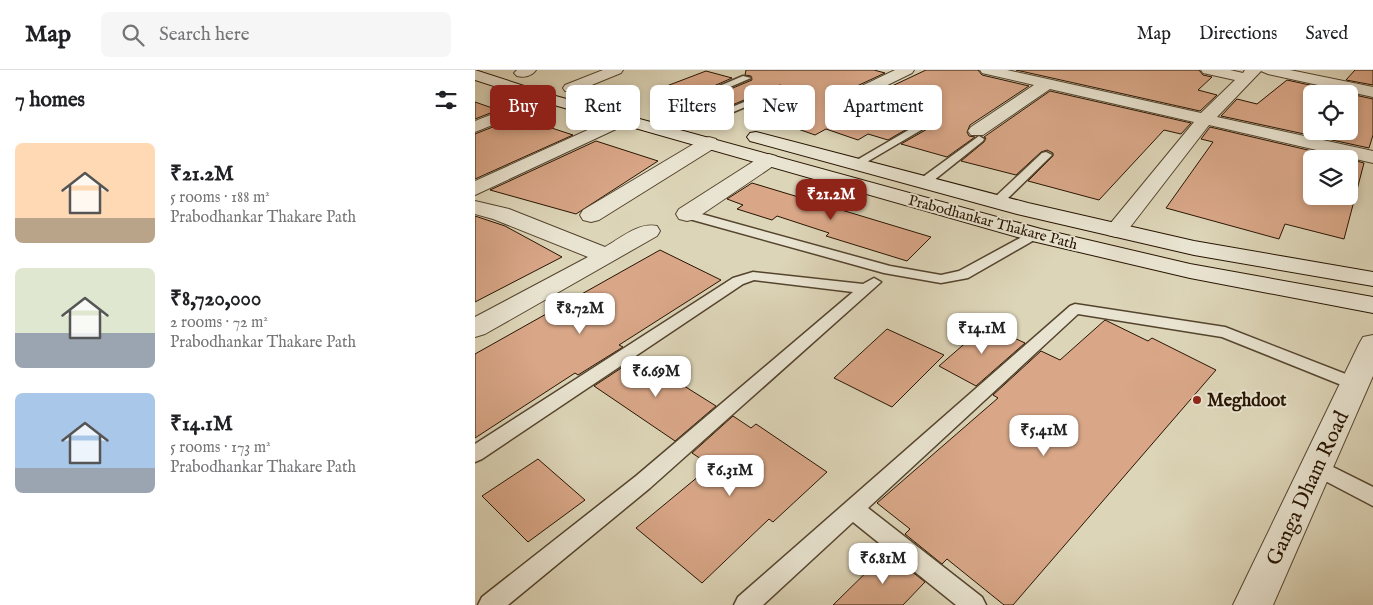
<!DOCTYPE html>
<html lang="en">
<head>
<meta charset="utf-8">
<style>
  body { margin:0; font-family:"IM FELL English",serif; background:#f6f6f6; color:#202124; height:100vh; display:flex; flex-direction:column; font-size:19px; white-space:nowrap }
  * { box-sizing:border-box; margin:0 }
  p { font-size:16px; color:#757577 }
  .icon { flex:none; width:28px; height:28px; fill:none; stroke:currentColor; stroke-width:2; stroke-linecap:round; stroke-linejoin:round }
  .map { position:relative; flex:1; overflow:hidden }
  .details { display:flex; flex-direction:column; background:#fff; width:475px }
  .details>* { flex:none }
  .top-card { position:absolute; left:15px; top:15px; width:475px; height:45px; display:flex; gap:10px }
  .fabs { position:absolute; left:828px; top:15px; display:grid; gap:10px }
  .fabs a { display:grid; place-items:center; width:55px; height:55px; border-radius:8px; background:#fff; box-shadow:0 2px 8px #0003; font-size:25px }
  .price { position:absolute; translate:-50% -42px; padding:0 11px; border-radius:10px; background:#fff; color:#222; font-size:16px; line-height:32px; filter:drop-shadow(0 1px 2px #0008) }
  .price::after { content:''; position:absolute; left:50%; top:30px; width:15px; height:11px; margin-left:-8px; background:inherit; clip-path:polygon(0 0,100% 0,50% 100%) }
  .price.current { background:#8f2418; color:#fff }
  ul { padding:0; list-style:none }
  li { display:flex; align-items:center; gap:15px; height:125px; padding:0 15px }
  li span { display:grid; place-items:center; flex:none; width:140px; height:100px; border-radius:8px; color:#555 }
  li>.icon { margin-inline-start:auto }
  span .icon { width:60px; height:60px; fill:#fffc; stroke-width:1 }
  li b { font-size:21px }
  h2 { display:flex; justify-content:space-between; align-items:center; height:60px; padding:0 15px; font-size:21px }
  .tag { padding:0 18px; border-radius:8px; background:#fff; box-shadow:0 2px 8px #0003; font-size:18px; line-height:45px }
  .tag.current { background:#8f2418; color:#fff }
  header { display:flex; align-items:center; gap:30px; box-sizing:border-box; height:70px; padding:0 25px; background:#fff; border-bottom:1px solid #e0e0e0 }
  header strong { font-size:24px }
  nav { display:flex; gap:28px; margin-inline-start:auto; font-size:18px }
  .search { width:350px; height:45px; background:#f6f6f6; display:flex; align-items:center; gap:12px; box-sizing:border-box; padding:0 18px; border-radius:8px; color:#757577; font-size:19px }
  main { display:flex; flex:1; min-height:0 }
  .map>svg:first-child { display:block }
  .building { fill:#d9a788; stroke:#271400; fill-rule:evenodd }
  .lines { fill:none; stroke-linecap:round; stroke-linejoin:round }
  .lane-casing { stroke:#54442e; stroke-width:3 }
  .street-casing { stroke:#54442e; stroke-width:2 }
  .secondary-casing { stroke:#271400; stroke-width:2 }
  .lane { fill:#e9e4d1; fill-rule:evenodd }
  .street { fill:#e9e4d1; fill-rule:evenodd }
  .secondary { fill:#e9e4d1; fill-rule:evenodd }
  .poi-dot { fill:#8f2418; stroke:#e9e4d1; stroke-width:2 }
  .labels { text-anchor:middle; stroke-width:4; stroke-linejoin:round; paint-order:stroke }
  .far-street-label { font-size:15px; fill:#271400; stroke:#e9e4d1 }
  .poi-label { font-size:18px; font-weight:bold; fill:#271400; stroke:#e9e4d1; text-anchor:start }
  .near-street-label { font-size:21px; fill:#271400; stroke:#e9e4d1 }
</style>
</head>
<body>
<header>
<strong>Map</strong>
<div class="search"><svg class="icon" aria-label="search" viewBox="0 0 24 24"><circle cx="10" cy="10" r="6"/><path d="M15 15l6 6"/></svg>Search here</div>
<nav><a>Map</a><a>Directions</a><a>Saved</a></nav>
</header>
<main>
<section class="details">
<h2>7 homes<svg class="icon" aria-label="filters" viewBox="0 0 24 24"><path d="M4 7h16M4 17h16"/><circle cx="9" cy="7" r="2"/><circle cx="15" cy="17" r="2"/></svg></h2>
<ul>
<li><span style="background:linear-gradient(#ffd9b3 75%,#b9a48a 0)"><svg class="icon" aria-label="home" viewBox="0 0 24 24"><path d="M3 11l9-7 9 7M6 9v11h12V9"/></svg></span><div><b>₹21.2M</b><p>5 rooms · 188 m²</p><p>Prabodhankar Thakare Path</p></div></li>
<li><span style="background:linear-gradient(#dfe7d0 65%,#9aa5b1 0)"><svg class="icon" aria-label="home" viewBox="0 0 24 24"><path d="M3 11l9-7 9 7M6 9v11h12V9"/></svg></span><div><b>₹8,720,000</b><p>2 rooms · 72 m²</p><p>Prabodhankar Thakare Path</p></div></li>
<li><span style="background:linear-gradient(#a9c7e8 75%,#9aa5b1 0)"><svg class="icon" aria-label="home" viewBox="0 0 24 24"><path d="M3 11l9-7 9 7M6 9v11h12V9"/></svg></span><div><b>₹14.1M</b><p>5 rooms · 173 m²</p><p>Prabodhankar Thakare Path</p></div></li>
</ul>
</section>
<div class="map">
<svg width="898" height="535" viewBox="0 0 898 535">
  <rect width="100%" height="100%" fill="#ddd5b8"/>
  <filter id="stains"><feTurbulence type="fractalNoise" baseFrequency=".004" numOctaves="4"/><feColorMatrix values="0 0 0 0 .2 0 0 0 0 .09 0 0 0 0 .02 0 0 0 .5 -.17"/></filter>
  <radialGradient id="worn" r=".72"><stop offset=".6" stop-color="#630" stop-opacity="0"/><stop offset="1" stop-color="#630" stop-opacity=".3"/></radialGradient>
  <g class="building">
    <path d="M271,0h128l11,3 -41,19 -3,6 4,4h13l68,-32h52l4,5 47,11 -59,39 -3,7 2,4 6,1 -28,20 -46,-13 28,-16v-7l-5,-2 -36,21 -20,-6 -10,6 -32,-11 -11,6 -71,-25 46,-20 -10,-5 -55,23 -21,-8 48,-20 -1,-4 -6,-1z"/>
    <path d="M541,0h183l4,5 9,2 -14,13 19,5 -17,16z"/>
    <path d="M880,0h18v15l-27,-5z"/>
    <path d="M231,1l26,7 -41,18 -27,-9z"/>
    <path d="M812,10l86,19v36l-4,13 -148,-32 16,-17 20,5zM836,24h38v37h-38z"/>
    <path d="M575,21l141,32 -10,11 -17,-4 -65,70 -71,-19 25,-25v-3l-6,-3 -6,2 -25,23 -55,-14 23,-19 2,-4 -2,-1z"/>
    <path d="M0,32l23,8 -23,9z"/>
    <path d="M43,47l55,18 -98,44v-45z"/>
    <path d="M735,57l136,32h-35v37h38v-37l15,4 -20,76 -59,-15 -6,15 -113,-31 47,-66 -12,-3z"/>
    <path d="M121,71l62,20 -82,53 -86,-24z"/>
    <path d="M277,113l179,54 -24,24 -81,-25 3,-3 -52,-17 -5,4 -35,-11 6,-4 -16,-6z"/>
    <path d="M0,146l30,10 57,31 -87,45z"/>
    <path d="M185,180l61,30 -102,65 4,2 -45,28 -3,-2 -100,65v-84z"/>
    <path d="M630,250l43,21 4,-3 64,32 -203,235h-9l-57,-46 -5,5 -37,-30 5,-5 -33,-26 121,-105 -5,-3 48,-44 19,9z"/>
    <path d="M511,255l39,18 -49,43 -37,-20z"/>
    <path d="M412,259l57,26 -52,52 -58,-29z"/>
    <path d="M163,287l78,49 -41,35 -81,-55z"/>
    <path d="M258,346l18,12 5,-4 71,48 -54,50 -4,-3 -67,64 -66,-55 69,-57 -4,-3 6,-5 -15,-10z"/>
    <path d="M63,389l47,41 -57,42 -46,-46z"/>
    <path d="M412,482l38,30 -22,23h-70z"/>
  </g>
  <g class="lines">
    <defs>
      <g id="lane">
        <path d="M268,6l8,2 -84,36 -9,-2z"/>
        <path d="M305,17l8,2 -83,35 -4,1 -5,-3z"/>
        <path d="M449,51l4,1v4l-68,40 -4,1 -6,-3z"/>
        <path d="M504,66l5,3 -1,2 -55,44h-8v-6z"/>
        <path d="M571,82l6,3 -2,2 -48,47h-8l-2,-3 2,-3 48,-45z"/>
        <path d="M212,140l203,56 51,9 18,-4 72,-39h10l2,3 -75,43 -27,5 -57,-10 -202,-56 -1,-3 1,-3z"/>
        <path d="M278,202l110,12 11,-6 7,4 -231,206 -142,117h-30l4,-8 154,-121 217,-184 -99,-12 -11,4 -261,175 -7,3v-18l258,-166z"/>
        <path d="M600,234l150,23 136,53 3,4 -3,4 -6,2 -6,-2 -127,-51 -144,-23 -210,194 114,89 4,8h-30l-103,-83 -90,83h-29l4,-8 332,-291z"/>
        <path d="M842,389l56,28v19l-63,-33 -3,-6 3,-6z"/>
      </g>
      <g id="street">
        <path d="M42,0h19c-4,6 -12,8 -19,6l-3,-3z"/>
        <path d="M128,0h20l-2,3 -44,18h-12l-2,-3 2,-3z"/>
        <path d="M420,0h19l-2,3 -55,27h-12l-2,-3 2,-3z"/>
        <path d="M505,0h27l194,43 34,-33 -32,-7 -2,-3h29l13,3 2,-3h45l83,17v10l-105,-23 -7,-3 -44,46 156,34v12l-164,-38 -85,110 -8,2 -8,-2 -3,-5 89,-108 -144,-33 -67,46h-12l-3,-4 3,-4 63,-42 -52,-12z"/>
        <path d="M71,23l6,2 2,3 -2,3 -77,31v-11z"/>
        <path d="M148,44l6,1 3,4 -3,4 -154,72v-14z"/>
        <path d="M234,67l7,2 2,4 -2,4 -117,73 -8,2 -8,-2 -3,-5 3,-5 119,-71z"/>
        <path d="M294,84l7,2 3,4 -3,4 -81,55 -8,2 -8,-2 -3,-5 3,-5 83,-53z"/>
        <path d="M0,131l34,8 96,38c16,-9 34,-25 52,-21l3,5 -3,5 -172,98 -10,3v-20l113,-60 -95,-38 -18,-5z"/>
        <path d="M898,265v41l-100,229h-40l126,-261 4,-7z"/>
      </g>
      <g id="secondary">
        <path d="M0,0l77,25 489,134 149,35 183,33v16l-183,-35 -162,-38 -488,-139 -65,-21z"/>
        <path d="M281,62l272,71 166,38 179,31v14l-179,-31 -177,-41 -267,-73 -3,-4 3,-4z"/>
      </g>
    </defs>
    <use href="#lane" class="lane-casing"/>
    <use href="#street" class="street-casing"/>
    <use href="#secondary" class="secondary-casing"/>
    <use href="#lane" class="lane"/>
    <use href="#street" class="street"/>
    <use href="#secondary" class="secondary"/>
  </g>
  <circle class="poi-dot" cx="722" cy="330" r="5"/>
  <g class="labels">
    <g class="far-street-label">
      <text transform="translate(518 152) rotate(15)" y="5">Prabodhankar Thakare Path</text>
    </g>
    <g class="poi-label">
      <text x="732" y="336">Meghdoot</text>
    </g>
    <g class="near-street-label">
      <text transform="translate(832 418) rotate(-65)" y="7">Ganga Dham Road</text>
    </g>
  </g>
  <rect width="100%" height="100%" filter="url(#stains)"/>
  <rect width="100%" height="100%" fill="url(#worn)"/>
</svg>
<div class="fabs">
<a><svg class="icon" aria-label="locate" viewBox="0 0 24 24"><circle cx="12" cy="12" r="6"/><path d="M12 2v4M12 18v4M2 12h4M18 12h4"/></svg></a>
<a><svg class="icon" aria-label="layers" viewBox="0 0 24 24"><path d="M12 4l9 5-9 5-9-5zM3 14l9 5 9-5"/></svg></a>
</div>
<b class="price current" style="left:356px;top:151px">₹21.2M</b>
<b class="price" style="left:105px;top:265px">₹8.72M</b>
<b class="price" style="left:507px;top:285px">₹14.1M</b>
<b class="price" style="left:181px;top:328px">₹6.69M</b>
<b class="price" style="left:569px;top:387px">₹5.41M</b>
<b class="price" style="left:255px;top:427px">₹6.31M</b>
<b class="price" style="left:408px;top:515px">₹6.81M</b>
<div class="top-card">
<a class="tag current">Buy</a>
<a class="tag">Rent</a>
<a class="tag">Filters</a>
<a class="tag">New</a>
<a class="tag">Apartment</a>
</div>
</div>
</main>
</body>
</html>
